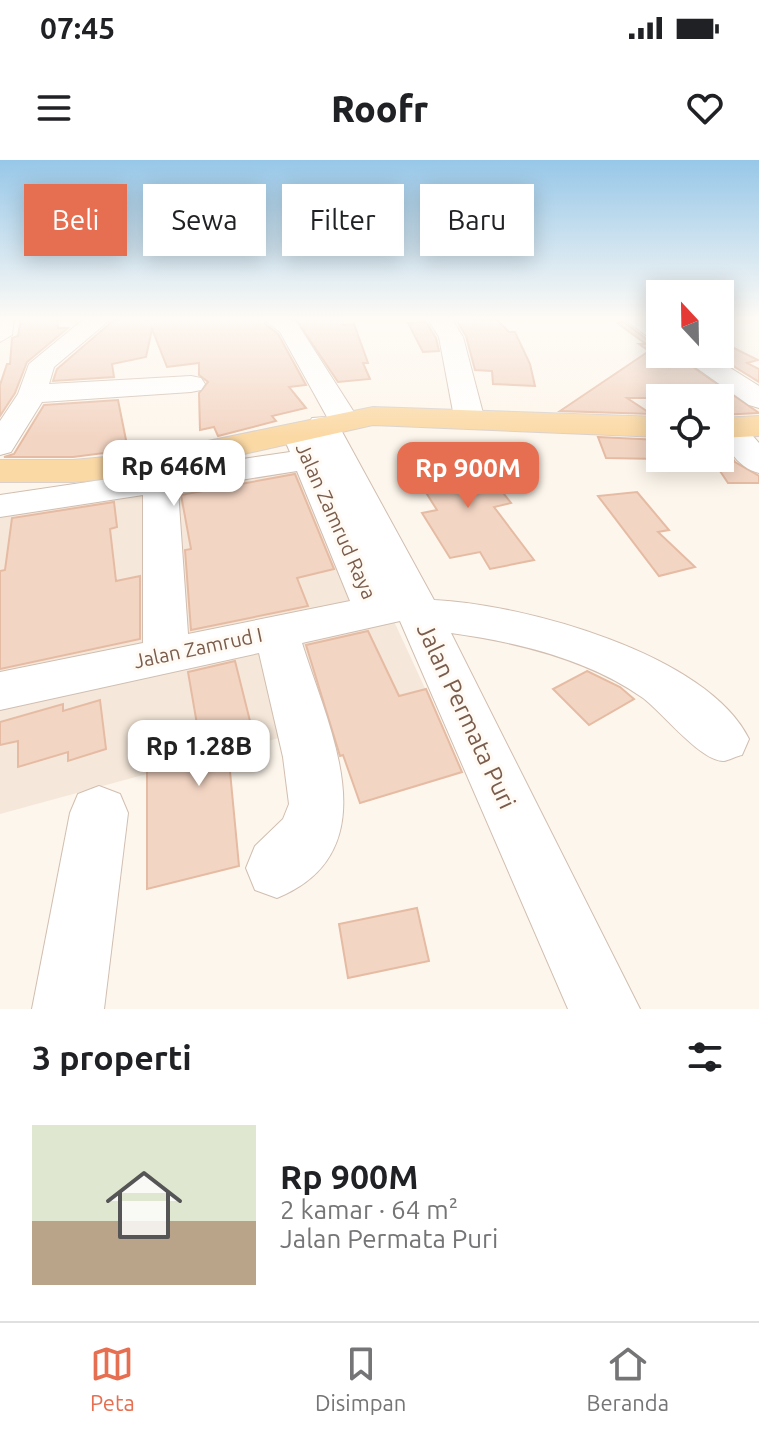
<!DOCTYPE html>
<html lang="id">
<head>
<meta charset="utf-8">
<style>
  body { margin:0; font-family:Ubuntu,sans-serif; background:#f6f6f6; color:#202124; height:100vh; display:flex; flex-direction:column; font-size:30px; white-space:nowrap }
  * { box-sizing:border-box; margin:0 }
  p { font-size:26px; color:#757577 }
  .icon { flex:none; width:44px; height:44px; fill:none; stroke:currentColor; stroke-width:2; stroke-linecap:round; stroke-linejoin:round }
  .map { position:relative; height:849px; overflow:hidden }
  .side { display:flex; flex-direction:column; background:#fff; flex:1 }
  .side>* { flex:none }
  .banner { position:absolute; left:24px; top:24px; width:712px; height:72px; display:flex; gap:16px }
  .needle { width:52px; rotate:338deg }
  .fabs { position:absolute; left:646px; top:120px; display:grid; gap:16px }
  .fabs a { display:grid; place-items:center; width:88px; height:88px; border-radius:0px; background:#fff; box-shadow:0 4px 20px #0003; font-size:40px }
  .price { position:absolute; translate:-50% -68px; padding:0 18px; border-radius:16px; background:#fff; color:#222; font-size:26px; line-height:52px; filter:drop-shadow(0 2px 4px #0008) }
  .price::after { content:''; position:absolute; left:50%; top:48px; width:24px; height:18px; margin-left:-12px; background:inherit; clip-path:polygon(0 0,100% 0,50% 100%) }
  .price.active { background:#e76f51; color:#fff }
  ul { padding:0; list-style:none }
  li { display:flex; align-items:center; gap:24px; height:200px; padding:0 32px }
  li span { display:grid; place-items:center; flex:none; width:224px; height:160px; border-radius:0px; color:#555 }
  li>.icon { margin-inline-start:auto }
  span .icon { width:96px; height:96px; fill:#fffc; stroke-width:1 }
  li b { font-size:34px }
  h2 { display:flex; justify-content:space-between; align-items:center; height:96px; padding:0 32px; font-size:34px }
  .chip { padding:0 28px; border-radius:0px; background:#fff; box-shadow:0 4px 20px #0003; font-size:28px; line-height:72px }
  .chip.active { background:#e76f51; color:#fff }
  .status { display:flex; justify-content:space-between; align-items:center; height:56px; padding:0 40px; background:#fff; direction:ltr }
  .status svg { height:22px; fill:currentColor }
  header { display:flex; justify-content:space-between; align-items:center; height:104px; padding:0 32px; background:#fff; font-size:36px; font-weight:800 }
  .tab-bar { display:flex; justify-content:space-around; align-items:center; height:112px; border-top:2px solid #e0e0e0; background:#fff; font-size:22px; color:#757577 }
  .tab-bar a { display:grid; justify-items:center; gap:4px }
  .tab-bar .active { color:#e76f51 }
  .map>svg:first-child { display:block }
  .residential { fill:#f5e8da }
  .building { fill:#f3d5c3; stroke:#e6bba3; stroke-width:2 }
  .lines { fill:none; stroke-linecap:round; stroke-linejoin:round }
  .minor-casing { stroke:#d1beb0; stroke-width:2 }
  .major-casing { stroke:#dad1cd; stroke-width:2 }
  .minor { fill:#fff; fill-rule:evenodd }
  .major { fill:#fbd9a5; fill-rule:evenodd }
  .labels { text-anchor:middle; stroke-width:6; stroke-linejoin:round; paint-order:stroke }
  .street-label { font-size:20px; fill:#7a5c4d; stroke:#fffaf3 }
  .near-street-label { font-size:24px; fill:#7a5c4d; stroke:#fffaf3 }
</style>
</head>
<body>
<div class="status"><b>07:45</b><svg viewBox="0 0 49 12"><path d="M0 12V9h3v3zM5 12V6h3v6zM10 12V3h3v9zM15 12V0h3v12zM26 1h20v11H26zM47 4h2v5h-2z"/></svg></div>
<header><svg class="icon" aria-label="menu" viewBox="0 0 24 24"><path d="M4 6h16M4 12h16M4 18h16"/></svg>Roofr<svg class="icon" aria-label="heart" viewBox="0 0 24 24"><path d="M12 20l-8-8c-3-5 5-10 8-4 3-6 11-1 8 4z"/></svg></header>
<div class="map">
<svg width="759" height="849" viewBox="0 0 759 849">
  <rect width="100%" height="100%" fill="#fdf6ec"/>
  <path class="residential" d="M314,288l115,249 -429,117v-319z"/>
  <g class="building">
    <path d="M21,158h36l1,10h10l-41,34 -12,31 -15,23v-31l7,-21h3l2,-26 6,-2z"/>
    <path d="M131,158h135l-1,6 13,10 28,51 -17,2 17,21 -34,8 4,5 -58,15 -4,-9 -14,3 -1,-37 9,-11 -9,-7v-12l-32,4 -15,-38 -6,28 -34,7 2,13 -61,4 4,-12 57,-49z"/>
    <path d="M295,158h47l1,7 11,-1 14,39h-5l7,16 -32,3z"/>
    <path d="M496,159l13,13h6l15,32 5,22 -42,-2 -1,-13 -17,-1 -9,-34 -10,-16z"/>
    <path d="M426,162l10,16 3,13 -16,1 -15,-29z"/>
    <path d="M624,162l25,19 11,3v10h14l85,59 -39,2v-17h-93l24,16 -91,-3 89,-60 -10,-7h7l-29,-21z"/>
    <path d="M720,181l38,19 -11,3 12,6v13l-45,-28h6z"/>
    <path d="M118,240l10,50 -55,7h-69l10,-3 30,-49z"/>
    <path d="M598,277l62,3v19l-54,-1z"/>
    <path d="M721,281l14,21 24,14v7h-31l-8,-12z"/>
    <path d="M470,291l41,52 -17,4 40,53 -44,9 -10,-17 -30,6 -28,-45 15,-3 -31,-49z"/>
    <path d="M295,314l39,95 -37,9 11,28 -117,24 -6,-80 6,-1 -10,-54z"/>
    <path d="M637,332l32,38 -11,2 37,35 -36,9 -61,-80z"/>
    <path d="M114,342l3,25 -7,2 6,52 24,-5v63l-140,30v-98l5,-1 7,-52z"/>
    <path d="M368,471l31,65 27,-7 36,83 -102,31 -17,-48 -3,1 -34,-111z"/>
    <path d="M235,501l18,72 -26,7 12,126 -92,23v-119l56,-11 -15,-87z"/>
    <path d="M587,511l33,16 14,12 -45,26 -36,-36z"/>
    <path d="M100,540l6,49 -38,12v-9l-50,15v-26l-18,4v-23l63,-18v7z"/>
    <path d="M417,748l12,53 -81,17 -9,-54z"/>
  </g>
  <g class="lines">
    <defs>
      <g id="minor">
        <path d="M0,158h14l-2,17 -12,7z"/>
        <path d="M85,158h27l-58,49 -5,17 142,-8 10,2 4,6 -4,6 -10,2 -149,10 -31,50 -11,3v-34l18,-27 11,-30z"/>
        <path d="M270,158h19l8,5 62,97 -4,6 -15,2 94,172c89,4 274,54 315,139l-7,16c-5,1 -13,5 -18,6 -23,1 -62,-49 -81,-63 -55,-39 -127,-56 -192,-65l189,376h-72l-168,-388 -98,22c26,84 90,208 -25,255l-22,-8 -9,-22 9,-22 28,-27 6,-15 -6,-47 -24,-104 -259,57v-38l143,-29v-148l-143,22v-22l290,-43 -7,-16 5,-7h22l-2,-4 4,-7 15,-1 -47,-85 -13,-10zM297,311l53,130 -162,33 -10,-144z"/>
        <path d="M427,158h24l12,19 21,80 -4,6h-22l-4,-6 -15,-80z"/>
        <path d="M623,158h28l9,5v18l-9,-2z"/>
        <path d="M677,194h31l51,32v22l-10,-3z"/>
        <path d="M729,259l11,2 19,22v30c-22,-5 -39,-31 -39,-52z"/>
        <path d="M99,626l21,8 8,19 -24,196h-72l38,-196 8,-19z"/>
      </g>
      <g id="major">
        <path d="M373,247l287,10v20l-287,-12 -223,50 -77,7h-73v-22h73l77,-7z"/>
        <path d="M759,256v20l-39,2v-20z"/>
      </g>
    </defs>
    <use href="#minor" class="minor-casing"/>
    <use href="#major" class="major-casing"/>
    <use href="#minor" class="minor"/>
    <use href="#major" class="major"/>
  </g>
  <linearGradient id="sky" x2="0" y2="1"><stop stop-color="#97c7e8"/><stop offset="0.57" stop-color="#fefbf6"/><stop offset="1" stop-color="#fefbf6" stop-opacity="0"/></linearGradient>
  <rect width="759" height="277" fill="url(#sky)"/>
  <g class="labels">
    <g class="street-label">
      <text transform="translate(336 361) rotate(66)" y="7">Jalan Zamrud Raya</text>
      <text transform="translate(198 488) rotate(-12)" y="7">Jalan Zamrud I</text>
    </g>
    <g class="near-street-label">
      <text transform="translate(466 556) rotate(65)" y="8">Jalan Permata Puri</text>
    </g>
  </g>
</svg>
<div class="fabs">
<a><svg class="needle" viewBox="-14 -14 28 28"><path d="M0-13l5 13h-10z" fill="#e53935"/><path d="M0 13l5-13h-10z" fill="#757577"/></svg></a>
<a><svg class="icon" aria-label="locate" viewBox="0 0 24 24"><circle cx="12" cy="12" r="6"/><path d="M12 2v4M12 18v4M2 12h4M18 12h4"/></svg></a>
</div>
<b class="price" style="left:174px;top:348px">Rp 646M</b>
<b class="price active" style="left:468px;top:350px">Rp 900M</b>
<b class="price" style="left:199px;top:628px">Rp 1.28B</b>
<div class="banner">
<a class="chip active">Beli</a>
<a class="chip">Sewa</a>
<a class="chip">Filter</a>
<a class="chip">Baru</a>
</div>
</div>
<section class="side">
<h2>3 properti<svg class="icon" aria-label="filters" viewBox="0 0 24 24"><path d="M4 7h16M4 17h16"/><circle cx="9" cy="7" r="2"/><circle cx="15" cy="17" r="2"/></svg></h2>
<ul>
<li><span style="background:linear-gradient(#dfe7d0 60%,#b9a48a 0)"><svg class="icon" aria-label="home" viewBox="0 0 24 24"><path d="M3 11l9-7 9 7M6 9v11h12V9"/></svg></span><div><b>Rp 900M</b><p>2 kamar · 64 m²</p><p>Jalan Permata Puri</p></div></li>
</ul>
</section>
<nav class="tab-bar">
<a class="active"><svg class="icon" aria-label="map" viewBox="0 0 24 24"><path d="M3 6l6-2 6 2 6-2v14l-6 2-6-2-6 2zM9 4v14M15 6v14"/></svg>Peta</a>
<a><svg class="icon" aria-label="saved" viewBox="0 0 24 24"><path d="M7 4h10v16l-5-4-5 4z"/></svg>Disimpan</a>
<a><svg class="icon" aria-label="home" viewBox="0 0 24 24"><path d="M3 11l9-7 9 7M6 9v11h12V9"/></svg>Beranda</a>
</nav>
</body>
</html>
